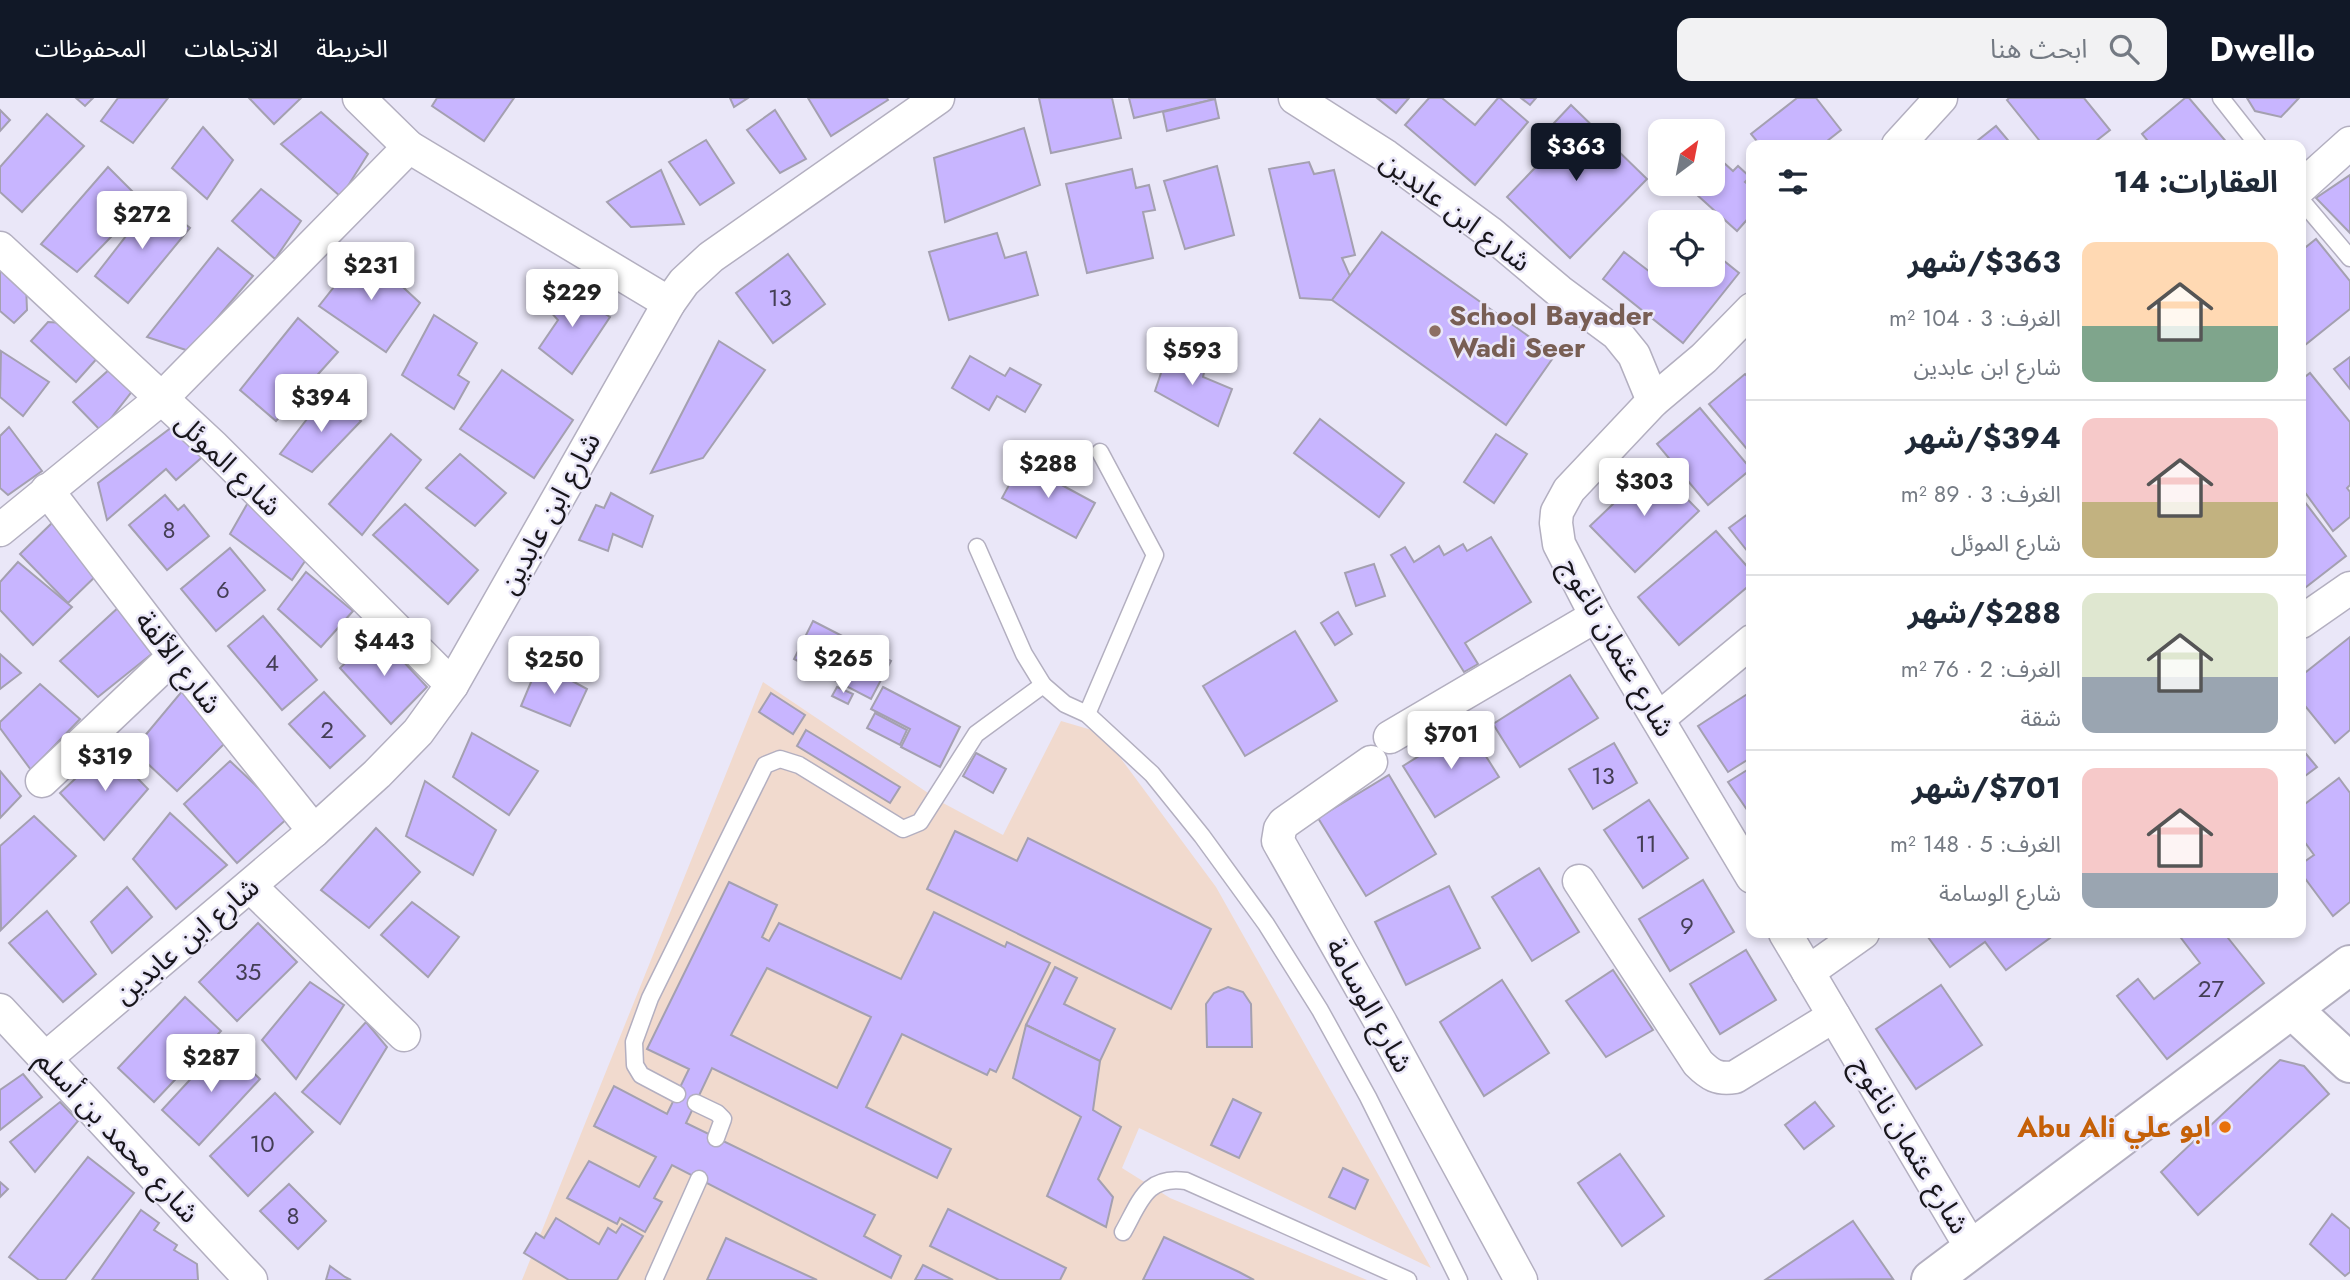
<!DOCTYPE html>
<html lang="ar">
<head>
<meta charset="utf-8">
<style>
  body { margin:0; font-family:Jost,"Noto Sans Arabic",sans-serif; background:#f2f2f3; color:#1f2937; direction:rtl; height:100vh; display:flex; flex-direction:column; font-size:26px; white-space:nowrap }
  * { box-sizing:border-box; margin:0 }
  p { font-size:23px; color:#747a83 }
  .icon { flex:none; width:38px; height:38px; fill:none; stroke:currentColor; stroke-width:2; stroke-linecap:round; stroke-linejoin:round }
  .map { position:relative; flex:1; overflow:hidden; direction:ltr }
  .drawer { position:absolute; left:1746px; top:42px; width:560px; height:798px; display:flex; flex-direction:column; background:#fff; border-radius:14px; box-shadow:0 4px 10px #0003; direction:rtl }
  .drawer>* { flex:none }
  .needle { width:46px; rotate:32deg }
  .tools { position:absolute; left:1648px; top:21px; display:grid; gap:14px }
  .tools a { display:grid; place-items:center; width:77px; height:77px; border-radius:14px; background:#fff; box-shadow:0 4px 10px #0003; font-size:35px }
  .price { position:absolute; translate:-50% -60px; padding:0 16px; border-radius:7px; background:#fff; color:#222; font-size:23px; line-height:46px; filter:drop-shadow(0 2px 4px #0008) }
  .price::after { content:''; position:absolute; left:50%; top:42px; width:21px; height:16px; margin-left:-10px; background:inherit; clip-path:polygon(0 0,100% 0,50% 100%) }
  .price.on { background:#111827; color:#fff }
  ul { padding:0; list-style:none }
  li { display:flex; align-items:center; gap:21px; height:175px; padding:0 28px }
  li+li { border-top:2px solid #e0e1e3 }
  li span { display:grid; place-items:center; flex:none; width:196px; height:140px; border-radius:14px; color:#555 }
  li>.icon { margin-inline-start:auto }
  span .icon { width:84px; height:84px; fill:#fffc; stroke-width:1 }
  li b { font-size:30px }
  h2 { display:flex; justify-content:space-between; align-items:center; height:84px; padding:0 28px; font-size:30px }
  header { display:flex; align-items:center; gap:42px; box-sizing:border-box; height:98px; padding:0 35px; background:#111827; color:#fff }
  header strong { font-size:33px }
  nav { display:flex; gap:38px; margin-inline-start:auto; font-size:24px }
  .search { width:490px; height:63px; background:#f2f2f3; display:flex; align-items:center; gap:18px; box-sizing:border-box; padding:0 24px; border-radius:14px; color:#747a83; font-size:26px }
  .map>svg:first-child { display:block }
  .commercial { fill:#f1dace }
  .building { fill:#c8b5ff; stroke:#a4a0b0; stroke-width:2; fill-rule:evenodd }
  .lines { fill:none; stroke-linecap:round; stroke-linejoin:round }
  .service-casing { stroke:#b3afc0; stroke-width:19 }
  .minor-casing { stroke:#b3afc0; stroke-width:35 }
  .tertiary-casing { stroke:#b3afc0; stroke-width:42 }
  .service { stroke:#fff; stroke-width:16 }
  .minor { stroke:#fff; stroke-width:32 }
  .tertiary { stroke:#fff; stroke-width:38 }
  .education-dot { fill:#8d6e63; stroke:#eae7f8; stroke-width:2.5 }
  .food-dot { fill:#e8710a; stroke:#eae7f8; stroke-width:2.5 }
  .labels { text-anchor:middle; stroke-width:5; stroke-linejoin:round; paint-order:stroke }
  .number-label { font-size:24px; fill:#443e55 }
  .street-label { font-size:28px; fill:#18161c; stroke:#eae7f8 }
  .education-label { font-size:28px; font-weight:bold; fill:#785e54; stroke:#eae7f8; text-anchor:start }
  .food-label { font-size:28px; font-weight:bold; fill:#c56008; stroke:#eae7f8; text-anchor:end }
</style>
</head>
<body>
<header>
<strong>Dwello</strong>
<div class="search"><svg class="icon" aria-label="search" viewBox="0 0 24 24"><circle cx="10" cy="10" r="6"/><path d="M15 15l6 6"/></svg>ابحث هنا</div>
<nav><a>الخريطة</a><a>الاتجاهات</a><a>المحفوظات</a></nav>
</header>
<div class="map">
<svg width="2350" height="1182" viewBox="0 0 2350 1182">
  <rect width="100%" height="100%" fill="#eae7f8"/>
  <path class="commercial" d="M763,584l180,121 60,32 58,-114 41,12 114,154 215,381 -292,-140 -17,40 48,30 197,82h-845z"/>
  <g class="building">
    <path d="M76,0h17l-8,8z"/>
    <path d="M118,0h50l-35,45 -32,-22z"/>
    <path d="M249,0h52l-27,26z"/>
    <path d="M437,0h77l-30,43 -52,-35z"/>
    <path d="M730,0h18l-14,9z"/>
    <path d="M808,0h79l1,2 -57,36z"/>
    <path d="M1039,0h73l9,40 -70,15z"/>
    <path d="M1129,0h86v1l-81,19z"/>
    <path d="M1377,0h32l-13,15z"/>
    <path d="M1429,0h13l33,27 23,-27h2l28,24 -53,63 -70,-60z"/>
    <path d="M1521,0h15l-6,7z"/>
    <path d="M1797,0h19l25,32 -19,15h-62l-9,-11z"/>
    <path d="M2009,0h75l26,32 -19,15h-48l-36,-45z"/>
    <path d="M2185,0h4l40,47h-78l-9,-11z"/>
    <path d="M2247,0h52l-18,19 -26,-6z"/>
    <path d="M1215,1l4,19 -52,13 -4,-19z"/>
    <path d="M1571,7l76,74 -77,79 -63,-61 44,-46 -12,-12z"/>
    <path d="M0,12l10,10 -10,11z"/>
    <path d="M775,12l31,49 -26,14 -33,-43z"/>
    <path d="M321,14l47,42 -27,43 -60,-53z"/>
    <path d="M47,16l37,32 -62,66 -22,-20v-25z"/>
    <path d="M1996,28l16,19h-40z"/>
    <path d="M203,29l30,33 -26,39 -35,-31z"/>
    <path d="M1024,30l16,57 -95,37 -11,-64z"/>
    <path d="M706,42l28,43 -34,22 -31,-43z"/>
    <path d="M1713,55l20,18 5,-5 12,11 -5,5 7,6v26l-15,17 -52,-47h28z"/>
    <path d="M1309,64l5,12 20,-4 21,85 -13,3 8,18 -18,24 -32,-2 -31,-129z"/>
    <path d="M1217,68l17,69 -49,14 -21,-68z"/>
    <path d="M108,69l36,36 -67,69 -36,-28z"/>
    <path d="M1132,71l4,19 13,-3 6,25 -12,2 10,46 -66,15 -21,-89z"/>
    <path d="M661,72l23,54 -53,3 -24,-25z"/>
    <path d="M2350,77v58l-34,-35z"/>
    <path d="M261,91l40,32 -26,38 -43,-38z"/>
    <path d="M154,102l36,28 -62,75 -33,-27z"/>
    <path d="M1382,134l173,123 -49,70 -174,-125z"/>
    <path d="M997,135l8,25 21,-6 12,43 -89,25 -20,-68z"/>
    <path d="M2316,141l34,42v28l-45,36 -4,-5v-89z"/>
    <path d="M218,150l35,28 -64,75 -42,-14z"/>
    <path d="M363,152l57,53 -34,49 -67,-46z"/>
    <path d="M1624,154l26,20 11,-13v16h52v-23l26,21 -56,70 -80,-64z"/>
    <path d="M788,156l37,50 -52,39 -37,-50z"/>
    <path d="M0,165l26,22 1,25 -13,13 -14,-12z"/>
    <path d="M561,188l49,31 -38,57 -33,-26 19,-28 -11,-12z"/>
    <path d="M434,217l43,28 -19,32 11,7 -15,27 -52,-34z"/>
    <path d="M298,220l40,34 -62,69 -36,-31z"/>
    <path d="M48,224l16,1 36,32 -24,27 -45,-41z"/>
    <path d="M719,243l46,29 -62,88 -52,15z"/>
    <path d="M1169,251l37,15 -3,13 29,12 -14,37 -63,-35z"/>
    <path d="M1,253l48,31 -26,34 -23,-19z"/>
    <path d="M970,258l35,20 5,-8 31,17 -16,27 -28,-16 -8,14 -37,-22z"/>
    <path d="M2350,259v32l-16,-20z"/>
    <path d="M111,270l22,22 -32,41 -28,-29z"/>
    <path d="M502,272l71,50 -39,58 -74,-49z"/>
    <path d="M2310,275l40,49v63l-3,3 3,4v25l-17,14 -32,-44v-107z"/>
    <path d="M1745,276l7,7v74l-43,-51z"/>
    <path d="M328,294l33,29 -49,51 -32,-18z"/>
    <path d="M1700,310l51,61 -43,36 -51,-61z"/>
    <path d="M1320,321l84,64 -25,34 -85,-64z"/>
    <path d="M9,329l33,44 -34,24 -8,-7v-52z"/>
    <path d="M172,329l36,25 -32,28 -10,-11 -59,51 -9,-37z"/>
    <path d="M391,336l30,26 -59,75 -33,-31z"/>
    <path d="M1496,336l31,20 -33,49 -30,-21z"/>
    <path d="M460,356l46,39 -31,33 -49,-38z"/>
    <path d="M1021,365l74,40 -19,35 -74,-40z"/>
    <path d="M1654,367l45,46 -64,61 -45,-46z"/>
    <path d="M611,395l42,23 -11,31 -29,-13 -5,17 -29,-11 17,-35 8,3z"/>
    <path d="M165,397l13,15 6,-5 25,31 -42,34 -38,-45z"/>
    <path d="M2301,399l45,59 -45,35z"/>
    <path d="M250,401l64,49 -22,32 -62,-46z"/>
    <path d="M405,406l73,66 -30,34 -75,-69z"/>
    <path d="M1752,413v46l-23,-29z"/>
    <path d="M55,422l48,49 -35,34 -48,-49z"/>
    <path d="M1716,433l36,41v11l-73,62 -41,-48z"/>
    <path d="M1491,439l40,65 -66,41 13,21 -14,8 -73,-117 14,-8 9,15 25,-16 5,9 19,-11 4,7z"/>
    <path d="M230,450l35,42 -49,41 -35,-42z"/>
    <path d="M18,464l54,45 -39,38 -33,-35v-28z"/>
    <path d="M1374,466l11,32 -29,10 -11,-33z"/>
    <path d="M306,474l47,39 -32,36 -43,-38z"/>
    <path d="M120,508l38,43 -60,48 -38,-36z"/>
    <path d="M1338,514l14,22 -17,11 -14,-22z"/>
    <path d="M263,518l54,64 -35,30 -54,-64z"/>
    <path d="M813,523l78,40 -20,38 -77,-40z"/>
    <path d="M1295,533l42,70 -92,55 -42,-70z"/>
    <path d="M377,535l50,54 -36,37 -51,-56z"/>
    <path d="M2350,539v93l-15,13 -34,-42v-25z"/>
    <path d="M0,556l21,19 -21,16z"/>
    <path d="M539,565l48,26 -17,37 -49,-20z"/>
    <path d="M1570,577l28,43 -78,49 -27,-43z"/>
    <path d="M40,586l40,35 -49,51 -31,-42v-6z"/>
    <path d="M837,589l16,7 -5,10 -16,-8z"/>
    <path d="M883,589l77,40 -20,40 -39,-20 9,-18 -39,-20z"/>
    <path d="M183,592l43,52 -49,49 -44,-41z"/>
    <path d="M1752,593v66l-24,15 -30,-46z"/>
    <path d="M324,594l41,44 -35,32 -41,-44z"/>
    <path d="M771,595l34,22 -12,19 -34,-22z"/>
    <path d="M875,615l32,17 -7,15 -33,-17z"/>
    <path d="M1467,628l32,51 -64,40 -32,-51z"/>
    <path d="M806,632l94,57 -10,16 -93,-57z"/>
    <path d="M472,635l66,38 -29,44 -56,-38z"/>
    <path d="M1614,645l23,40 -44,26 -24,-40z"/>
    <path d="M108,650l40,41 -44,51 -44,-47z"/>
    <path d="M2301,650l16,19 -16,12z"/>
    <path d="M976,655l30,16 -13,24 -30,-17z"/>
    <path d="M230,663l59,56 -52,46 -53,-59z"/>
    <path d="M1752,669v50l-24,-35z"/>
    <path d="M0,673l21,25 -21,22z"/>
    <path d="M1389,677l47,79 -70,42 -48,-78z"/>
    <path d="M2339,680l11,15v109l-17,14 -32,-43v-9l13,-9 -13,-18v-30z"/>
    <path d="M425,683l71,49 -23,45 -67,-39z"/>
    <path d="M1649,702l39,58 -45,30 -39,-58z"/>
    <path d="M170,715l57,52 -51,44 -43,-50z"/>
    <path d="M34,718l42,40 -75,74 -1,-84z"/>
    <path d="M376,730l44,44 -51,56 -48,-38z"/>
    <path d="M955,733l62,30 11,-23 183,91 -40,80 -244,-120z"/>
    <path d="M1539,770l40,64 -47,29 -40,-64z"/>
    <path d="M1703,782l31,52 -64,39 -31,-52z"/>
    <path d="M729,784l48,23 -15,32 7,4 10,-18 122,56 33,-67 71,35 2,-5 43,21 -54,109 -6,-3 -3,6 -85,-41 -36,73 85,42 -14,29 -225,-110 -26,55 189,92 -11,21 37,20 -10,22 -219,-113 -18,33 8,4 -17,30 -25,-14 -3,6 -50,-26 22,-37 50,26 17,-30 -62,-31 20,-40 53,28 22,-45 -42,-20zM767,870l104,49 -34,71 -106,-53z"/>
    <path d="M1449,788l31,62 -74,37 -31,-63z"/>
    <path d="M127,789l25,30 -40,36 -21,-31z"/>
    <path d="M412,804l47,35 -31,40 -47,-42z"/>
    <path d="M47,813l49,63 -33,28 -54,-59z"/>
    <path d="M258,825l39,39 -60,59 -38,-39z"/>
    <path d="M1925,835h121l4,5 -44,32 -21,-28 -35,25z"/>
    <path d="M2188,835h36l40,50 -97,76 -50,-63 21,-17 16,20 46,-36 -19,-25z"/>
    <path d="M1746,852l30,50 -56,34 -30,-50z"/>
    <path d="M1055,869l22,11 -13,26 51,25 -15,32 -74,-36z"/>
    <path d="M1613,872l40,60 -47,27 -40,-56z"/>
    <path d="M1502,882l47,73 -65,43 -44,-74z"/>
    <path d="M310,884l34,23 -48,74 -34,-39z"/>
    <path d="M1941,887l41,60 -66,44 -40,-60z"/>
    <path d="M1228,889l15,5 8,12 1,43h-45l-1,-43 8,-11z"/>
    <path d="M185,899l36,34 -67,71 -36,-34z"/>
    <path d="M366,924l21,25 -47,77 -38,-32z"/>
    <path d="M1026,927l74,36 -7,49 28,17 -23,52 15,18 -7,30 -59,-31 34,-79 -68,-39z"/>
    <path d="M223,946l37,35 -61,66 -37,-35z"/>
    <path d="M2280,962l24,6 25,28 -131,121 -37,-43z"/>
    <path d="M23,976l19,23 -42,33v-40z"/>
    <path d="M275,995l38,39 -65,64 -38,-40z"/>
    <path d="M1233,1001l28,14 -22,45 -28,-13z"/>
    <path d="M60,1004l18,19 -43,51 -25,-30z"/>
    <path d="M1815,1004l19,24 -30,23 -19,-24z"/>
    <path d="M1620,1056l44,62 -42,30 -44,-63z"/>
    <path d="M88,1059l46,36 -69,87h-26l-30,-23z"/>
    <path d="M1343,1070l25,12 -13,29 -26,-12z"/>
    <path d="M0,1084l8,7 -8,8z"/>
    <path d="M289,1086l37,37 -28,28 -38,-38z"/>
    <path d="M948,1111l118,59 -6,12h-61l-69,-34z"/>
    <path d="M141,1112l18,13 -5,7 23,15 -3,5 23,14 1,16h-106z"/>
    <path d="M2332,1116l18,15v43l-5,4 -35,-32z"/>
    <path d="M556,1120l43,26 9,-16 8,5 6,-9 21,12 -26,44h-48l-45,-27 12,-20 8,5z"/>
    <path d="M1853,1123l40,58 -128,1z"/>
    <path d="M1164,1139l75,35 15,8h-111z"/>
    <path d="M726,1140l91,42h-110z"/>
    <path d="M923,1167l30,15h-38z"/>
    <path d="M330,1168l15,11 6,3h-25z"/>
  </g>
  <g class="lines">
    <defs>
      <g id="service">
        <path d="M2221,0l37,47"/>
        <path d="M2301,102l49,58"/>
        <path d="M977,449l47,107 19,31"/>
        <path d="M1087,616l68,-159 -55,-103"/>
        <path d="M677,996l-36,-19 -6,-10 -1,-23 16,-44 115,-233 15,-6 19,6 104,64 17,-7 56,-88 67,-49 22,19 22,10 65,60 50,62 64,88 54,86 48,87 91,183"/>
        <path d="M696,1005l21,10 6,6 -7,19"/>
        <path d="M1123,1134c17,-30 23,-57 63,-51l222,99"/>
        <path d="M654,1182l45,-101"/>
      </g>
      <g id="minor">
        <path d="M359,0l50,49 260,156"/>
        <path d="M1295,0l91,58 103,76 70,59 58,43 17,21 19,46"/>
        <path d="M1898,47l43,-47"/>
        <path d="M2301,89l49,-44"/>
        <path d="M0,150l214,199 238,238"/>
        <path d="M1752,211l-48,49 -51,43 -84,89 -12,22 -1,11 3,21 37,72 156,261"/>
        <path d="M47,392l127,166 140,175"/>
        <path d="M0,432l162,-132 247,-251"/>
        <path d="M2301,524l49,-34"/>
        <path d="M1658,621l94,-78"/>
        <path d="M1390,639l206,-121"/>
        <path d="M1371,664l-87,61 -4,6 -2,12 103,182 140,257"/>
        <path d="M42,683l132,-125"/>
        <path d="M1579,783l119,182c12,12 20,17 37,14l99,-61"/>
        <path d="M250,788l154,149"/>
        <path d="M1785,835l187,316"/>
        <path d="M1808,874l55,-39"/>
        <path d="M0,912l251,270"/>
        <path d="M46,960l268,-227 63,-57 41,-42 34,-47 217,-382 15,-21 27,-25 227,-159"/>
      </g>
      <g id="tertiary">
        <path d="M2293,912l57,53"/>
        <path d="M1931,1182l419,-315"/>
      </g>
    </defs>
    <use href="#service" class="service-casing"/>
    <use href="#minor" class="minor-casing"/>
    <use href="#tertiary" class="tertiary-casing"/>
    <use href="#service" class="service"/>
    <use href="#minor" class="minor"/>
    <use href="#tertiary" class="tertiary"/>
  </g>
  <circle class="education-dot" cx="1435" cy="233" r="7"/>
  <circle class="food-dot" cx="2225" cy="1029" r="7"/>
  <g class="labels">
    <g class="number-label">
      <text x="780" y="208">13</text>
      <text x="169" y="440">8</text>
      <text x="223" y="500">6</text>
      <text x="272" y="573">4</text>
      <text x="327" y="640">2</text>
      <text x="1603" y="686">13</text>
      <text x="1646" y="754">11</text>
      <text x="1687" y="836">9</text>
      <text x="248" y="882">35</text>
      <text x="2211" y="899">27</text>
      <text x="262" y="1054">10</text>
      <text x="293" y="1126">8</text>
    </g>
    <g class="street-label">
      <text transform="translate(1456 113) rotate(37)" y="10">شارع ابن عابدين</text>
      <text transform="translate(229 366) rotate(44)" y="10">شارع الموئل</text>
      <text transform="translate(549 415) rotate(-61)" y="10">شارع ابن عابدين</text>
      <text transform="translate(1618 549) rotate(60)" y="10">شارع عثمان ناغوج</text>
      <text transform="translate(179 564) rotate(52)" y="10">شارع الألفة</text>
      <text transform="translate(186 842) rotate(-40)" y="10">شارع ابن عابدين</text>
      <text transform="translate(1370 907) rotate(61)" y="10">شارع الوسامة</text>
      <text transform="translate(118 1038) rotate(47)" y="10">شارع محمد بن أسلم</text>
      <text transform="translate(1911 1047) rotate(59)" y="10">شارع عثمان ناغوج</text>
    </g>
    <g class="education-label">
      <text x="1449" y="227">School Bayader<tspan x="1449" dy="32">Wadi Seer</tspan></text>
    </g>
    <g class="food-label">
      <text x="2211" y="1039">Abu Ali ابو علي</text>
    </g>
  </g>
</svg>
<div class="tools">
<a><svg class="needle" viewBox="-14 -14 28 28"><path d="M0-13l5 13h-10z" fill="#e53935"/><path d="M0 13l5-13h-10z" fill="#747a83"/></svg></a>
<a><svg class="icon" aria-label="locate" viewBox="0 0 24 24"><circle cx="12" cy="12" r="6"/><path d="M12 2v4M12 18v4M2 12h4M18 12h4"/></svg></a>
</div>
<b class="price on" style="left:1576px;top:85px">$363</b>
<b class="price" style="left:142px;top:153px">$272</b>
<b class="price" style="left:371px;top:204px">$231</b>
<b class="price" style="left:572px;top:231px">$229</b>
<b class="price" style="left:1192px;top:289px">$593</b>
<b class="price" style="left:321px;top:336px">$394</b>
<b class="price" style="left:1048px;top:402px">$288</b>
<b class="price" style="left:1644px;top:420px">$303</b>
<b class="price" style="left:384px;top:580px">$443</b>
<b class="price" style="left:843px;top:597px">$265</b>
<b class="price" style="left:554px;top:598px">$250</b>
<b class="price" style="left:1451px;top:673px">$701</b>
<b class="price" style="left:105px;top:695px">$319</b>
<b class="price" style="left:211px;top:996px">$287</b>
<section class="drawer">
<h2>العقارات: 14<svg class="icon" aria-label="filters" viewBox="0 0 24 24"><path d="M4 7h16M4 17h16"/><circle cx="9" cy="7" r="2"/><circle cx="15" cy="17" r="2"/></svg></h2>
<ul>
<li><span style="background:linear-gradient(#ffd9b3 60%,#7fa58c 0)"><svg class="icon" aria-label="home" viewBox="0 0 24 24"><path d="M3 11l9-7 9 7M6 9v11h12V9"/></svg></span><div><b>$363/شهر</b><p>الغرف: 3 · 104 m²</p><p>شارع ابن عابدين</p></div></li>
<li><span style="background:linear-gradient(#f6c9c9 60%,#c2b280 0)"><svg class="icon" aria-label="home" viewBox="0 0 24 24"><path d="M3 11l9-7 9 7M6 9v11h12V9"/></svg></span><div><b>$394/شهر</b><p>الغرف: 3 · 89 m²</p><p>شارع الموئل</p></div></li>
<li><span style="background:linear-gradient(#dfe7d0 60%,#9aa5b1 0)"><svg class="icon" aria-label="home" viewBox="0 0 24 24"><path d="M3 11l9-7 9 7M6 9v11h12V9"/></svg></span><div><b>$288/شهر</b><p>الغرف: 2 · 76 m²</p><p>شقة</p></div></li>
<li><span style="background:linear-gradient(#f6c9c9 75%,#9aa5b1 0)"><svg class="icon" aria-label="home" viewBox="0 0 24 24"><path d="M3 11l9-7 9 7M6 9v11h12V9"/></svg></span><div><b>$701/شهر</b><p>الغرف: 5 · 148 m²</p><p>شارع الوسامة</p></div></li>
</ul>
</section>
</div>
</body>
</html>
